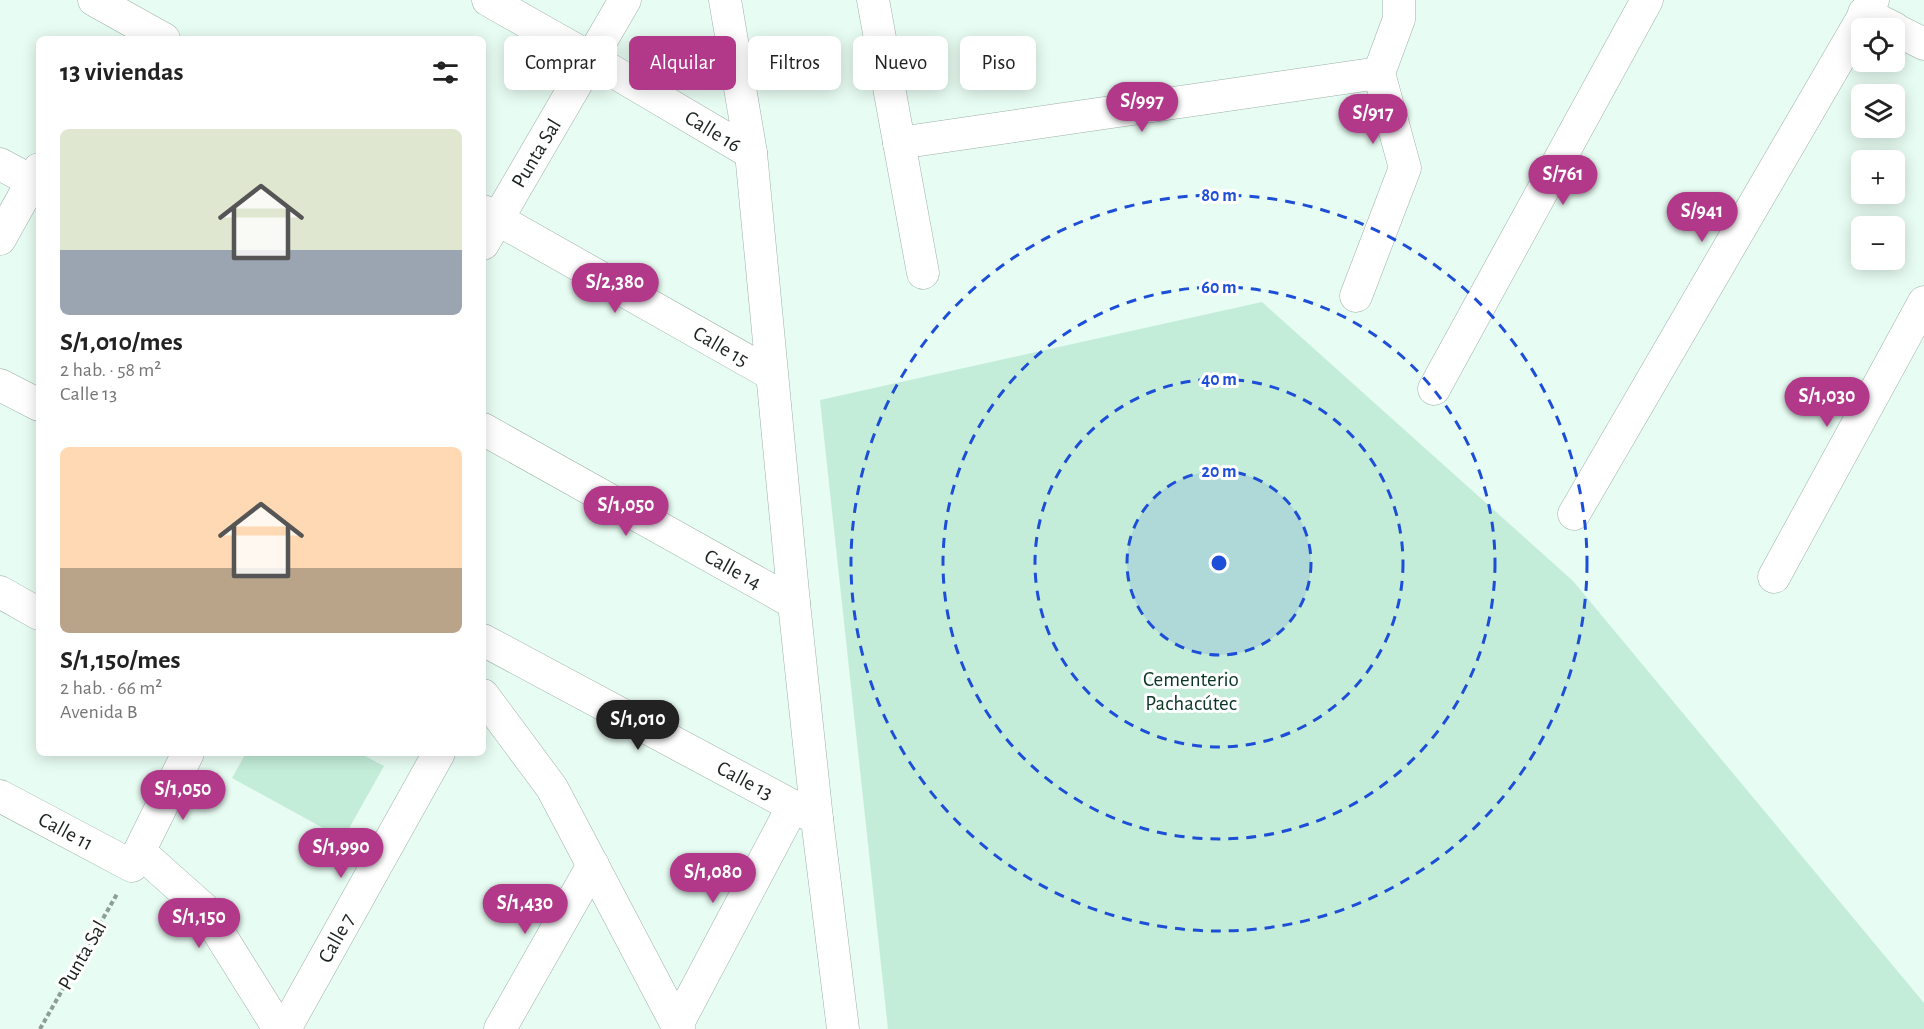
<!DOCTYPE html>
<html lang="es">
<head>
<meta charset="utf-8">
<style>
  body { margin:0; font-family:"Alegreya Sans",sans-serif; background:#f2f2f2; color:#222; height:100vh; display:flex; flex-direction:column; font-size:22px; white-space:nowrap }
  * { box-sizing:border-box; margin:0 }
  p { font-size:20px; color:#767676 }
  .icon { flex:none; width:33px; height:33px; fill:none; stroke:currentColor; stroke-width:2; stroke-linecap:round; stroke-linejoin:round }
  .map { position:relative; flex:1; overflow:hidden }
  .details { position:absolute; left:36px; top:36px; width:450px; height:720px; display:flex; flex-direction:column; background:#fff; border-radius:9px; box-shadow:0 3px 15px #0003 }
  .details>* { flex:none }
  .hud { position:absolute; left:504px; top:36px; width:570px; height:54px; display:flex; gap:12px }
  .fabs { position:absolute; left:1851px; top:18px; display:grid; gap:12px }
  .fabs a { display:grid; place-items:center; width:54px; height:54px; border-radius:9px; background:#fff; box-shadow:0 3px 15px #0003; font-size:30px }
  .price { position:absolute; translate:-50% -51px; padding:0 14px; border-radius:21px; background:#b2388a; color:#fff; font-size:20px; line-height:39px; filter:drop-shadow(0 2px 3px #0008) }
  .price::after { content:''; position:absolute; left:50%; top:36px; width:18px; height:14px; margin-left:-9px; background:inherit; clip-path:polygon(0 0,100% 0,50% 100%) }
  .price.active { background:#222; color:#fff }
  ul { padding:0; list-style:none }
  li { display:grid; align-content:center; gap:12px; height:318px; padding:0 24px }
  li span { display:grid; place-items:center; height:186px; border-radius:9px; color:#555 }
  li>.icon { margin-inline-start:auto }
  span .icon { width:108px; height:108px; fill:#fffc; stroke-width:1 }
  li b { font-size:26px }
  h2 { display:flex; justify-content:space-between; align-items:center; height:72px; padding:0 24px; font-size:26px }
  .pill { padding:0 21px; border-radius:9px; background:#fff; box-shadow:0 3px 15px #0003; font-size:21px; line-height:54px }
  .pill.active { background:#b2388a; color:#fff }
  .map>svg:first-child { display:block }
  .green { fill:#c3edd9 }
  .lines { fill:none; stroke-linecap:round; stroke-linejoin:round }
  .minor-casing { stroke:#9db1a7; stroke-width:33 }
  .path { stroke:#8e9d96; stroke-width:4; stroke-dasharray:4.5 3; stroke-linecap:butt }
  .minor { stroke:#fff; stroke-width:32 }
  .ring { fill:none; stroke:#1d4ed8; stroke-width:3; stroke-dasharray:10 8 }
  .labels { text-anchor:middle; stroke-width:6; stroke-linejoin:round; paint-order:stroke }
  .street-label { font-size:21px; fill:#1c2420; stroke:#fff }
  .park-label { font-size:21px; fill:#0a3626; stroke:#fff }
  .centre { fill:#1d4ed8; stroke:#fff; stroke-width:3 }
  .ring-label { font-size:18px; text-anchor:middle; font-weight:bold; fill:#1d4ed8; stroke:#fff; stroke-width:6; stroke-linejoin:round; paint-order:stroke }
</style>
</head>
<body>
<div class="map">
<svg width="1924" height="1029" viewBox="0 0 1924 1029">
  <rect width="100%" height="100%" fill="#e7fcf2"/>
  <g class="green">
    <path d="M1262,302l311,279 351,422v26h-1036l-68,-629z"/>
    <path d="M246,753h113l25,13 -41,73 -111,-61z"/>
  </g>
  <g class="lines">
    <defs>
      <g id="minor">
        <path d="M94,0l70,39"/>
        <path d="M488,0l104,59 159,94"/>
        <path d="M725,0l26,153 43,450 23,216 26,210"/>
        <path d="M873,0l50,273"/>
        <path d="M1864,13l30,15"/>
        <path d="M1894,29l30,15"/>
        <path d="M899,143l480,-70"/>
        <path d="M0,164l39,21"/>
        <path d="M483,211l288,163"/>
        <path d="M0,239l39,-70"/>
        <path d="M483,244l142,-244"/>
        <path d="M1356,296l49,-128 -26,-95 20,-54v-19"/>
        <path d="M0,385l39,20"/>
        <path d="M1434,389l213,-389"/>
        <path d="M483,429l311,174"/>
        <path d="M1574,514l299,-514"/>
        <path d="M1774,577l150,-275"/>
        <path d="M0,592l39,22"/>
        <path d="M483,640l334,179"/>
        <path d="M483,695l69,93 127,241"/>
        <path d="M0,796l132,70 56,-113"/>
        <path d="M140,852l64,57 75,120"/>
        <path d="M677,1025l116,-219"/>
        <path d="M285,1029l154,-276"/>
        <path d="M500,1029l93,-164"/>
      </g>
    </defs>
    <use href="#minor" class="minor-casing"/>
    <path class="path" d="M40,1029l77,-135"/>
    <use href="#minor" class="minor"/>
  </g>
  <circle cx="1219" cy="563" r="92" fill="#1d4ed8" fill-opacity=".12"/>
  <g class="ring">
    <circle cx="1219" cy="563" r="92"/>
    <circle cx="1219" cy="563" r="184"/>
    <circle cx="1219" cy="563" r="276"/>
    <circle cx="1219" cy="563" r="368"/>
  </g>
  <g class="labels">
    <g class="street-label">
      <text transform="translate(713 131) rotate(31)" y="7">Calle 16</text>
      <text transform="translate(536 153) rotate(-59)" y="7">Punta Sal</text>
      <text transform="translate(721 346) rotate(30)" y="7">Calle 15</text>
      <text transform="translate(733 569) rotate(29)" y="7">Calle 14</text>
      <text transform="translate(745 780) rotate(28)" y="7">Calle 13</text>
      <text transform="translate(66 831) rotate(28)" y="7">Calle 11</text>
      <text transform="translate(336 938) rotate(-61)" y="7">Calle 7</text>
      <text transform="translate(82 955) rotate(-60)" y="7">Punta Sal</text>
    </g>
    <g class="park-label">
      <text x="1191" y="686">Cementerio<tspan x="1191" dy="24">Pachacútec</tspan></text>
    </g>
  </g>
  <circle cx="1219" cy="563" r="9" class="centre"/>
  <g class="ring-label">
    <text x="1219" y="201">80 m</text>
    <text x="1219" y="293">60 m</text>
    <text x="1219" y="385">40 m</text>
    <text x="1219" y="477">20 m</text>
  </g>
</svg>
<div class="fabs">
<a><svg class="icon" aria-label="locate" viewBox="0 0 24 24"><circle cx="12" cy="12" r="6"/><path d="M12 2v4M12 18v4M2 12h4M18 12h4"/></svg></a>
<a><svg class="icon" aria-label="layers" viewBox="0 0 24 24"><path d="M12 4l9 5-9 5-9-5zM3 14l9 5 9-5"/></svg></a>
<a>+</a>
<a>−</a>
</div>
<b class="price" style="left:1142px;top:133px">S/997</b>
<b class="price" style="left:1373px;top:145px">S/917</b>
<b class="price" style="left:1563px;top:206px">S/761</b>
<b class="price" style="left:1702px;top:243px">S/941</b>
<b class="price" style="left:615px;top:314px">S/2,380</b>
<b class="price" style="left:1827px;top:428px">S/1,030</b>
<b class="price" style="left:626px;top:537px">S/1,050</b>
<b class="price active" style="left:638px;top:751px">S/1,010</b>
<b class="price" style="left:183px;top:821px">S/1,050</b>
<b class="price" style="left:341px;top:879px">S/1,990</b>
<b class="price" style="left:713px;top:904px">S/1,080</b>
<b class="price" style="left:525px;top:935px">S/1,430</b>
<b class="price" style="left:199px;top:949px">S/1,150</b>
<div class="hud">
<a class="pill">Comprar</a>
<a class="pill active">Alquilar</a>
<a class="pill">Filtros</a>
<a class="pill">Nuevo</a>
<a class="pill">Piso</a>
</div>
<section class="details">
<h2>13 viviendas<svg class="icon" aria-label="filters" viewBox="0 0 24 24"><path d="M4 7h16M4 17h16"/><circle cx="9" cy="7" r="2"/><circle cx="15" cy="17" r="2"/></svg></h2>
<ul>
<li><span style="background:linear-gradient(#dfe7d0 65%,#9aa5b1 0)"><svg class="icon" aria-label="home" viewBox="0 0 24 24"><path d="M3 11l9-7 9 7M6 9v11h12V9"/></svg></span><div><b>S/1,010/mes</b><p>2 hab. · 58 m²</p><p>Calle 13</p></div></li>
<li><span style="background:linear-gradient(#ffd9b3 65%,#b9a48a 0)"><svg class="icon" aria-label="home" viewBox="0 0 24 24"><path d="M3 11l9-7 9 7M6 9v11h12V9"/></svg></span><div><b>S/1,150/mes</b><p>2 hab. · 66 m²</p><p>Avenida B</p></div></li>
</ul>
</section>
</div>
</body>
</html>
